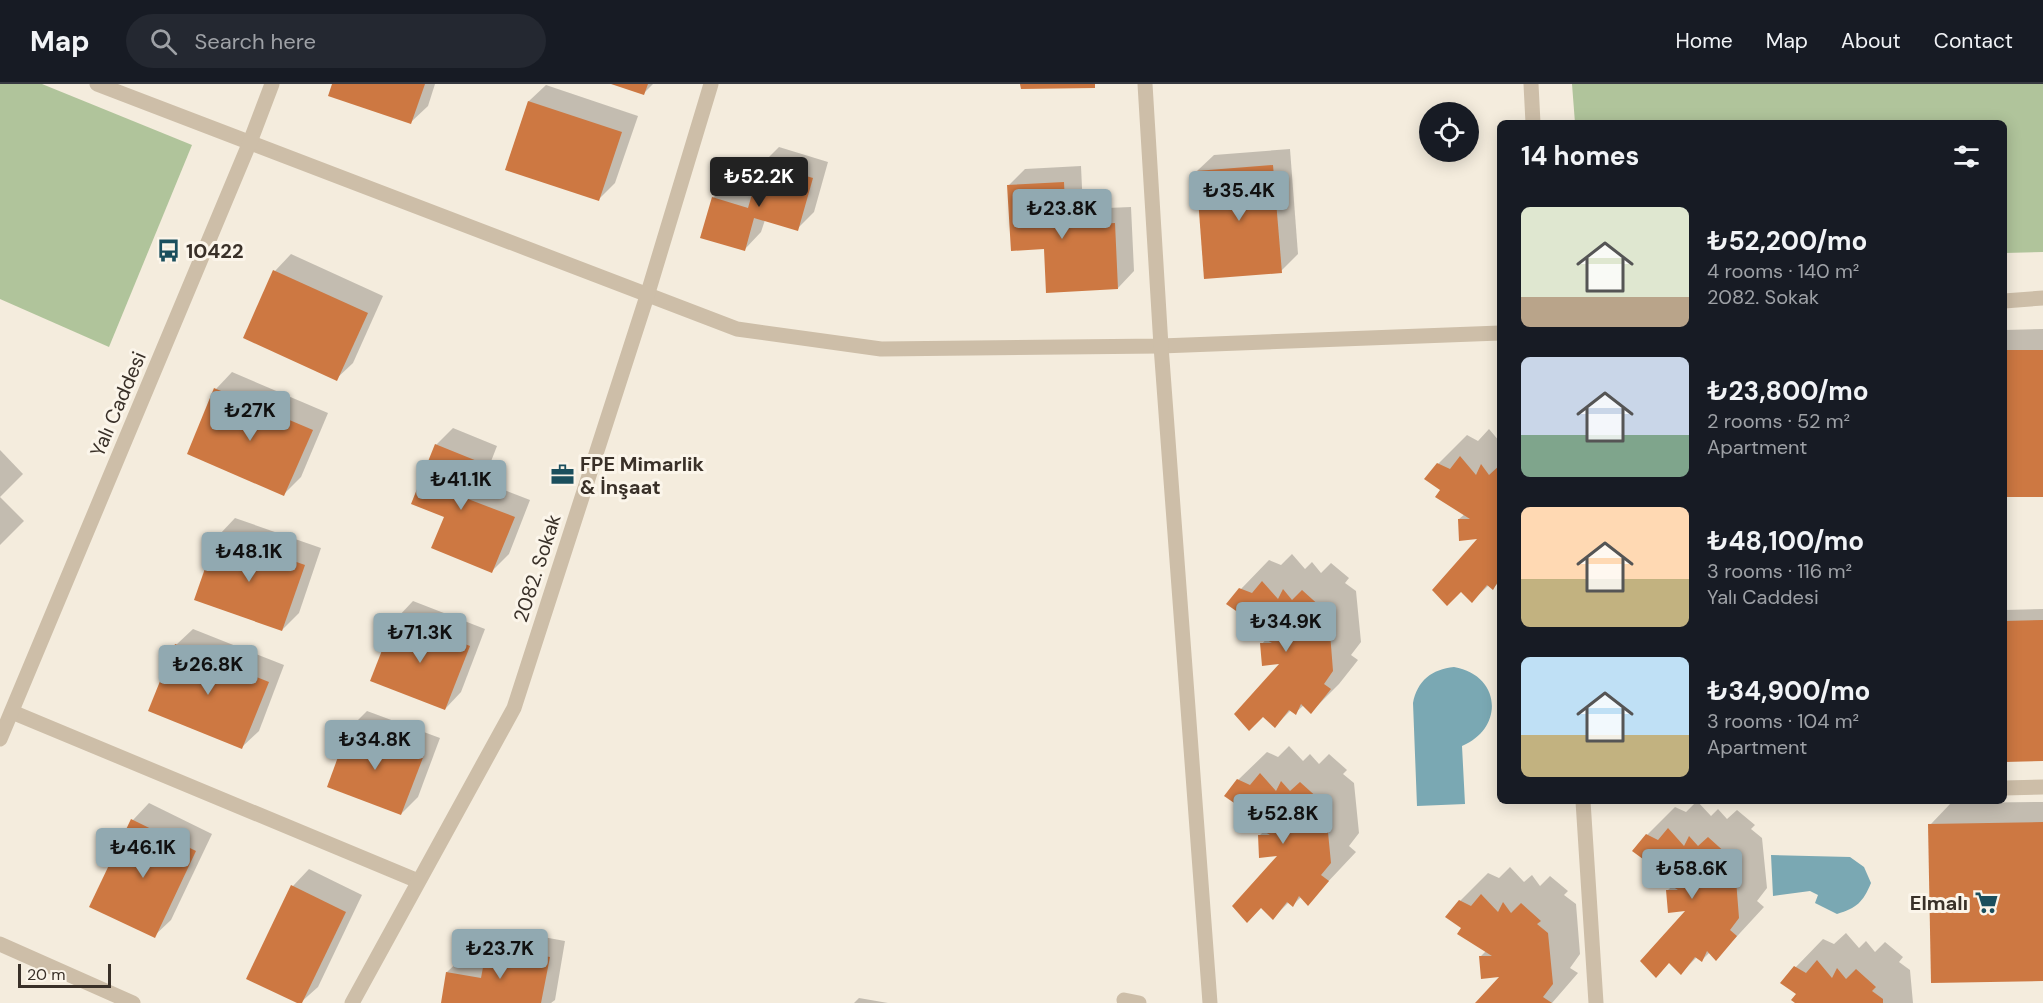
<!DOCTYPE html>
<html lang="en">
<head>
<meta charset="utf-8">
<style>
  body { margin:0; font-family:"DM Sans",sans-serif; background:#242831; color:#f1f3f6; height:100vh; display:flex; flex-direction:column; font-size:22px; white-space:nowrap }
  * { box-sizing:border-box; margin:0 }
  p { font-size:20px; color:#9ea1a6 }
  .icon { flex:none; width:33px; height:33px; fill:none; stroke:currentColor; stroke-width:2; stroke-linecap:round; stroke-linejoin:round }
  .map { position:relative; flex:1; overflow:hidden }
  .side { position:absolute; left:1497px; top:36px; width:510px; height:684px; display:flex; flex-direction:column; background:#171b24; border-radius:9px; box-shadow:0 3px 15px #0003 }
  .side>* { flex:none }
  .controls { position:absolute; left:1419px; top:18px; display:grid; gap:12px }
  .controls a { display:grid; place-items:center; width:60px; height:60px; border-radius:50%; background:#171b24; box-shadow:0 3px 15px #0003; font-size:30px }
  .scale { position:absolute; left:18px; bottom:15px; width:93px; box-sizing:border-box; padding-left:6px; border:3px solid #393028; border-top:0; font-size:16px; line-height:21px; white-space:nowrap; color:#393028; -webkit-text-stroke:4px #fbf5ea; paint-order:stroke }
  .price { position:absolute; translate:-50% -51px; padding:0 14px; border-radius:6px; background:#91a9b1; color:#111; font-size:20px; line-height:39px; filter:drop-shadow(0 2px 3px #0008) }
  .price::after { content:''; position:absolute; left:50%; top:36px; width:18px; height:14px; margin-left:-9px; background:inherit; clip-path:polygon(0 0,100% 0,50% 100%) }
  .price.selected { background:#222; color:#fff }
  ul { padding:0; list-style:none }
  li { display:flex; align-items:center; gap:18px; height:150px; padding:0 24px }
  li span { display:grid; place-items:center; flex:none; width:168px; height:120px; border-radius:9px; color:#555 }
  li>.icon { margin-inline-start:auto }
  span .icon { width:72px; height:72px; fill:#fffc; stroke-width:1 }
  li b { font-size:26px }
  h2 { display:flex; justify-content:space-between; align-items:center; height:72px; padding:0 24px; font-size:26px }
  header { display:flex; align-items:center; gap:36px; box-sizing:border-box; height:84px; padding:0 30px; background:#171b24; border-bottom:2px solid #363941 }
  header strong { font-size:28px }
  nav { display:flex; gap:33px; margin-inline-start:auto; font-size:21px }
  .search { width:420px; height:54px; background:#242831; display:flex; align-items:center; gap:15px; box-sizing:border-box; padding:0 21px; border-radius:33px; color:#9ea1a6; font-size:22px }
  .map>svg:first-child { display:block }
  .green { fill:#b0c49b }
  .water { fill:#7aa8b3 }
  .shadow { fill:#0003 }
  .building { fill:#cd7842 }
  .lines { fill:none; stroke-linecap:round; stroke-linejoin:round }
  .minor { stroke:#cdbea8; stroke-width:15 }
  .tertiary { stroke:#cdbea8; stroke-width:15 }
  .labels { text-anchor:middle; stroke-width:6; stroke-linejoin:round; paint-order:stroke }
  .poi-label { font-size:20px; font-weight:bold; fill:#393028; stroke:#fbf5ea; text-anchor:start }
  .street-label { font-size:20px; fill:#393028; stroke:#fbf5ea }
</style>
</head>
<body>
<header>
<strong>Map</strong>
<div class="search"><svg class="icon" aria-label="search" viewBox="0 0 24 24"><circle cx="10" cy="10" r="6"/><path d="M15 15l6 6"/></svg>Search here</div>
<nav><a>Home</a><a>Map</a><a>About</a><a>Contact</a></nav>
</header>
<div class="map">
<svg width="2043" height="919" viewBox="0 0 2043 919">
  <rect width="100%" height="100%" fill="#f4ecdd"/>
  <g class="green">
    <path d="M0,0h42l150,61 -83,202 -109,-48z"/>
    <path d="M1572,0h471v168l-39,1v-130h-429z"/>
  </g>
  <g class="water">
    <path d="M1454,583c47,8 51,61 8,79l3,58 -48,2 -4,-103c4,-22 19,-34 41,-36z"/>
    <path d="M1771,771l79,2 14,10 7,16c-8,19 -14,25 -34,31l-22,-11 3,-8 -8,-4 -37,5z"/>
  </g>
  <g class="shadow">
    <path d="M334,0h101l-7,22 -17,16z"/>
    <path d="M615,0h38l-10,10z"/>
    <path d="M546,1l92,31 -23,67 -17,17 -91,-31 22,-68z"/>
    <path d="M779,63l49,15 -14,50 -17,17 -32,-9 -4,12 -16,17 -32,-51 17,-17 25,7 7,-24z"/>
    <path d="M1290,65l8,105 -17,17 -84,-100 17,-16z"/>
    <path d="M1081,82l2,43 48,-2 3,64 -16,17 -73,-41 -36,-62 16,-16z"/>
    <path d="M291,170l92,42 -30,67 -17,16 -61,-108z"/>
    <path d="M2043,245v166l-39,1v-166z"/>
    <path d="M232,288l96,41 -27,64 -17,17 -68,-105z"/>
    <path d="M453,344l44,18 -14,36 47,18 -21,54 -17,17 -56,-126z"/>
    <path d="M1489,345l11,13v139l-7,7 -4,-3 -17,16 8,-64 -21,-18 6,-5 -23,-24 -4,-26 29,-29 11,6z"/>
    <path d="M0,366l23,24 -23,23z"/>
    <path d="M0,413l24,24 -24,24z"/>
    <path d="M235,434l86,30 -22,65 -17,17 -86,-30 23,-65z"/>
    <path d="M1292,470l13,15 7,-7 9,11 10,-10 18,15 -4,5 11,8 5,51 -10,13 7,5 -19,24 -28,28 -7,-7 -9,8 -4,-3 -16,16 8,-64 -21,-18 5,-6 -23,-23 -16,-11 13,-15 28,-29 12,5z"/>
    <path d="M413,517l72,28 -24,63 -16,17 -48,-91z"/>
    <path d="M2043,525v151l-39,1v-151z"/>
    <path d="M193,545l91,36 -25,66 -17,16 -66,-102z"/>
    <path d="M367,627l73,27 -22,59 -17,17 -73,-28 23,-59z"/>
    <path d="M1289,662l14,15 7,-7 9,10 10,-10 18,16 -4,4 11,9 5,50 -10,13 7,6 -48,51 -7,-6 -8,8 -4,-3 -16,16 8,-64 -22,-18 6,-6 -23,-24 -4,-26 29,-28 11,5z"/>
    <path d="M1697,717l14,15 7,-7 9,10 10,-9 18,15 -4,4 11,9 5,50 -10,13 7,6 -48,52 -6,-7 -8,8 -5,-3 -16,16 8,-64 -22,-18 6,-6 -24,-24 -2,-26 28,-28 11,5z"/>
    <path d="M2043,718v178l-113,-155 21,-22z"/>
    <path d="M149,719l63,31 -41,86 -17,16 -21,-116z"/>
    <path d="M1510,783l14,15 8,-7 8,11 10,-10 18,15 -4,4 12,9 4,50 -10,14 8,5 -26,30h-75l25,-28 -22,-18 6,-6 -23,-23 -3,-27 28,-28 11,5z"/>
    <path d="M309,785l53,26 -44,92 -18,16 -7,-117z"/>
    <path d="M505,846l60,11 -10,59 -4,3h-109l5,-31 17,-16 22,4 2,-13z"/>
    <path d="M1846,849l13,15 7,-7 9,11 10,-10 18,15 -4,5 11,8 3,33h-115l-3,-35 28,-29 11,5z"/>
    <path d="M859,914l29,5h-34z"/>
  </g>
  <g class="building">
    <path d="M332,0h93l-14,40 -83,-28z"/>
    <path d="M611,0h37l-4,11z"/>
    <path d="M1020,0h75v4l-74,1z"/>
    <path d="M528,17l94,31 -23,69 -94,-31z"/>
    <path d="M761,79l52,15 -15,53 -44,-13 -9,33 -45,-13 12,-41 36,11z"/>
    <path d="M1273,81l9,108 -78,6 -8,-108z"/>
    <path d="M1064,98l2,43 49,-2 3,66 -72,4 -2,-44 -33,2 -4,-66z"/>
    <path d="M273,186l95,43 -31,68 -94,-43z"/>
    <rect x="2004" y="266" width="39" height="147"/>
    <path d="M214,304l99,42 -29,66 -97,-42z"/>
    <path d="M435,360l47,19 -14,36 47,18 -23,56 -61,-25 13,-31 -33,-13z"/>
    <path d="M1460,372l16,19 5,-11 8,11 11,-10v116l-1,-1 -6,10 -6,-5 -15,18 -11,-11 -14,14 -15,-16 45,-51 -18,2 -1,-22h12l-35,-22 5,-7 -16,-11 13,-16 13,6z"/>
    <path d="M217,450l88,31 -23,66 -88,-31z"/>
    <path d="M1262,497l16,18 5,-10 9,11 10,-10 20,18 -4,4 11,8 4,51 -9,13 7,5 -20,25 -10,-10 -5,11 -7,-5 -14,18 -12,-11 -14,14 -15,-17 45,-50 -17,2 -2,-23h12l-35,-21 5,-7 -16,-11 13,-16 13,5z"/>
    <path d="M395,533l75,29 -25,64 -75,-29z"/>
    <path d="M2043,536v141l-39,1v-141z"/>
    <path d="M175,560l94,38 -27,67 -94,-38z"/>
    <path d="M349,643l75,28 -23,60 -74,-28z"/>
    <path d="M1260,689l16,18 5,-10 9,10 10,-9 20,18 -4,3 10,9 5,51 -10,12 8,6 -21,25 -9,-10 -6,11 -6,-5 -14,18 -12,-12 -14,15 -15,-17 45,-50 -18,2 -1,-23h12l-35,-22 5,-6 -16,-11 13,-17 13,6z"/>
    <path d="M131,735l65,32 -41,87 -66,-31z"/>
    <path d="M2043,738v159l-112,2 -3,-159z"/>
    <path d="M1668,744l16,18 5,-10 9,10 10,-9 20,18 -4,3 11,9 4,51 -9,12 7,6 -21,25 -9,-10 -5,11 -7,-5 -14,18 -12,-12 -13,15 -16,-17 45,-50 -17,2 -2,-23h12l-35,-22 4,-6 -15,-11 14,-17 12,6z"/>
    <path d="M291,801l55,27 -44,91h-5l-51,-24z"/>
    <path d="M1481,810l17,18 5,-10 8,11 10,-10 20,18 -4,3 11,9 5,51 -10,13 9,6h-77l24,-26 -18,2 -2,-23h13l-35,-22 4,-6 -16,-11 14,-17 12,6z"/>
    <path d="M487,862l63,11 -9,46h-100l5,-31 35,6z"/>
    <path d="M1817,876l15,18 5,-10 9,11 10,-10 20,18 -4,4 11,8v4h-88l-4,-3 5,-6 -16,-11 14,-17 12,7z"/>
  </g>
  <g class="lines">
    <g class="minor">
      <path d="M97,0l640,245 144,20 280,-3 339,-13"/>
      <path d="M1145,0l16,262 49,657"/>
      <path d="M1531,0l2,39"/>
      <path d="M2004,217l39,-3"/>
      <path d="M12,628l406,169"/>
      <path d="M0,655l250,-597 22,-58"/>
      <path d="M2004,704l39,-1"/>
      <path d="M1583,717l13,202"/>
      <path d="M1124,916l15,3"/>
      <path d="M352,919l162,-295 133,-412 64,-212"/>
    </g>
    <path class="tertiary" d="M0,860l133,59"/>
  </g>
  <defs>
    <symbol id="bus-bare" viewBox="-9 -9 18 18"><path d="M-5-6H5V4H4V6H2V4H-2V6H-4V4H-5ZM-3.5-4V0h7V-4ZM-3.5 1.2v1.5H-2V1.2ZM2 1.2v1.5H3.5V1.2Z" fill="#1b4f5d" stroke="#fbf5ea" stroke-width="2.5" paint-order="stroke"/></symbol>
    <symbol id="office-bare" viewBox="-9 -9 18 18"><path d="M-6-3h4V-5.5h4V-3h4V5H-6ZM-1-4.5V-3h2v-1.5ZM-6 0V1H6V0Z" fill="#1b4f5d" stroke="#fbf5ea" stroke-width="2.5" paint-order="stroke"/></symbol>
    <symbol id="supermarket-bare" viewBox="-9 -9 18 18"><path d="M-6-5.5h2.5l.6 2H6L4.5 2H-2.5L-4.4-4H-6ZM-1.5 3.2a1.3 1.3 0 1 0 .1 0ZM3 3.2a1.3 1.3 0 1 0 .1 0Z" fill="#1b4f5d" stroke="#fbf5ea" stroke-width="2.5" paint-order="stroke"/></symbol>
  </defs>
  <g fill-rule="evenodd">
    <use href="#bus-bare" x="152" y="150" width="33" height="33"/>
    <use href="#office-bare" x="546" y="374" width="33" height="33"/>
    <use href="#supermarket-bare" x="1970" y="802" width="33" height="33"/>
  </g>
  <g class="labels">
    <g class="poi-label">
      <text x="186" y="174">10422</text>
      <text x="580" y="387">FPE Mimarlik<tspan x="580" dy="23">&amp; İnşaat</tspan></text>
      <text x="1968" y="826" text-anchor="end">Elmalı</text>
    </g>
    <g class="street-label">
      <text transform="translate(118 320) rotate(-67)" y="7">Yalı Caddesi</text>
      <text transform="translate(537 484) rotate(-72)" y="7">2082. Sokak</text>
    </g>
  </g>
</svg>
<div class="controls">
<a><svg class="icon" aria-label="locate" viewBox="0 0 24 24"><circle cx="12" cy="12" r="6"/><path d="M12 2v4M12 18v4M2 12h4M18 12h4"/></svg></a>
</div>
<div class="scale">20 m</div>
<b class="price selected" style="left:759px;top:124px">₺52.2K</b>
<b class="price" style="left:1239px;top:138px">₺35.4K</b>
<b class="price" style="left:1062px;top:156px">₺23.8K</b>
<b class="price" style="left:250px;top:358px">₺27K</b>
<b class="price" style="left:461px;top:427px">₺41.1K</b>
<b class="price" style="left:249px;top:499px">₺48.1K</b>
<b class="price" style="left:1286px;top:569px">₺34.9K</b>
<b class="price" style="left:420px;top:580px">₺71.3K</b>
<b class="price" style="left:208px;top:612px">₺26.8K</b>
<b class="price" style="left:375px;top:687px">₺34.8K</b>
<b class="price" style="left:1283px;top:761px">₺52.8K</b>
<b class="price" style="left:143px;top:795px">₺46.1K</b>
<b class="price" style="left:1692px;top:816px">₺58.6K</b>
<b class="price" style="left:500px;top:896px">₺23.7K</b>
<section class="side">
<h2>14 homes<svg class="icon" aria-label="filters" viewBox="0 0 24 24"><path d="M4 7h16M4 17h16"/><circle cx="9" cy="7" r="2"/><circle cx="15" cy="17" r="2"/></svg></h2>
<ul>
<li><span style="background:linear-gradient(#dfe7d0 75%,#b9a48a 0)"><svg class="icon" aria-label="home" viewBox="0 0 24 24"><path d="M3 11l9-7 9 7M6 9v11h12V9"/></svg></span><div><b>₺52,200/mo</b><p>4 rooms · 140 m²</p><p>2082. Sokak</p></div></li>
<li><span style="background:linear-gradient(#c9d6e8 65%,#7fa58c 0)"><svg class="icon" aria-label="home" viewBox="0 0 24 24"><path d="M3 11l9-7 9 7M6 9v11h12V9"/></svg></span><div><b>₺23,800/mo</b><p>2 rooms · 52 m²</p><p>Apartment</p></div></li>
<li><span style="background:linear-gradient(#ffd9b3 60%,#c2b280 0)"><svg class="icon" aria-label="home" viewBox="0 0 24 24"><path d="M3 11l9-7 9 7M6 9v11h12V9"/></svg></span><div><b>₺48,100/mo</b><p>3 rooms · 116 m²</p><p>Yalı Caddesi</p></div></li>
<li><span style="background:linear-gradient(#bfe0f5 65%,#c2b280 0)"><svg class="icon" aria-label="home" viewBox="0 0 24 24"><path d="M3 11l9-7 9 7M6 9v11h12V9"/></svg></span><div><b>₺34,900/mo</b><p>3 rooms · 104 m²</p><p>Apartment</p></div></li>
</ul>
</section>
</div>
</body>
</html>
